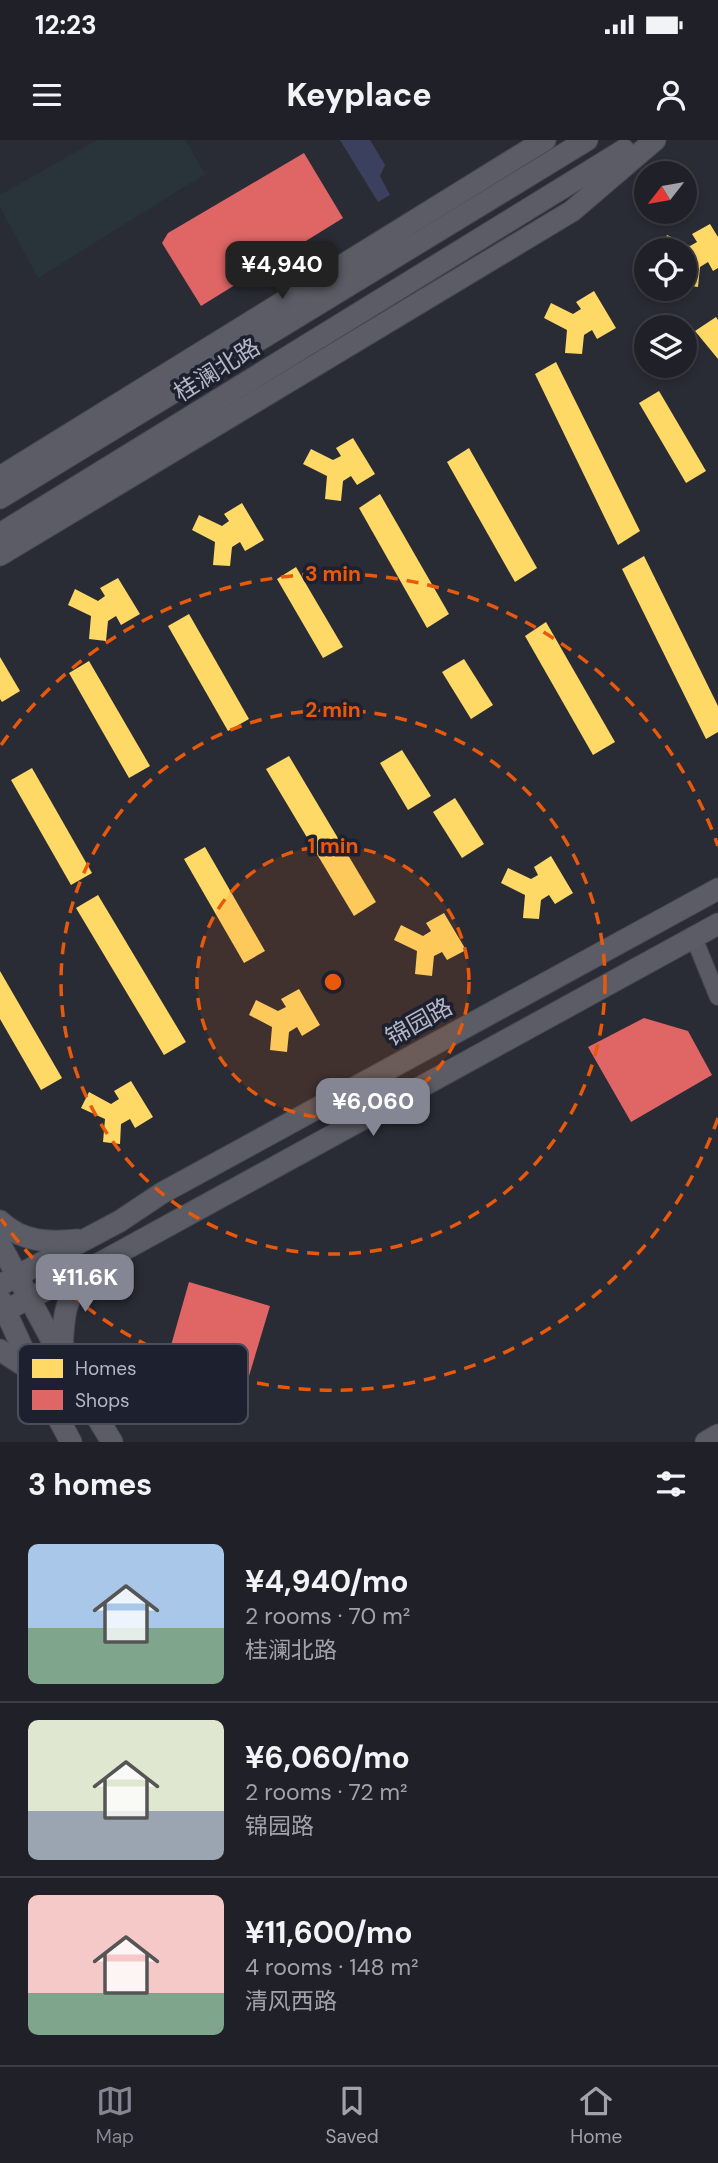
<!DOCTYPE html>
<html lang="en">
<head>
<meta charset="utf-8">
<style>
  body { margin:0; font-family:"DM Sans","Noto Sans SC",sans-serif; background:#2d2e34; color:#f1f3f6; height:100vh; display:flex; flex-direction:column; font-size:26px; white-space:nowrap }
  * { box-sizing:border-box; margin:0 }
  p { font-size:23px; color:#a2a3a8 }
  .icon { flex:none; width:38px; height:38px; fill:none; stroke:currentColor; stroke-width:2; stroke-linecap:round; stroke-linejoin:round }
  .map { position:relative; height:1302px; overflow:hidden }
  .sheet { display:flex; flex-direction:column; background:#202128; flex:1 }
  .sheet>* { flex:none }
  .needle { width:46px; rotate:239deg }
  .fabs { position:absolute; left:634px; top:21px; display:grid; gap:14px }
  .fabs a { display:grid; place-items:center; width:63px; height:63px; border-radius:50%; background:#202128; box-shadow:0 4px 10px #0003,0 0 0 2px #3d3e45; font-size:35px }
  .price { position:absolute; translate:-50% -60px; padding:0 16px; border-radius:14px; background:#848693; color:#fff; font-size:23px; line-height:46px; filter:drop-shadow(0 2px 4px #0008) }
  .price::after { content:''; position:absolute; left:50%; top:42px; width:21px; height:16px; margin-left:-10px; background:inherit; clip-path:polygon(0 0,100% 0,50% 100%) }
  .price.selected { background:#222; color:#fff }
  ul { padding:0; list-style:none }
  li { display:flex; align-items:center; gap:21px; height:175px; padding:0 28px }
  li+li { border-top:2px solid #3d3e45 }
  li span { display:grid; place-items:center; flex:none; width:196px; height:140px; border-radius:10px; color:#555 }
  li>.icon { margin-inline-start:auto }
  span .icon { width:84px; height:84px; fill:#fffc; stroke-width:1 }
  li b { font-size:30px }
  h2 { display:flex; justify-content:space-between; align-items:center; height:84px; padding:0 28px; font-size:30px }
  .status { display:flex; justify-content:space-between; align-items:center; height:49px; padding:0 35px; background:#202128; direction:ltr }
  .status svg { height:19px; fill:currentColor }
  header { display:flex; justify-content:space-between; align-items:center; height:91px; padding:0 28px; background:#202128; font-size:32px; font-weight:800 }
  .tabs { display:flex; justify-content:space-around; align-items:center; height:98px; border-top:2px solid #3d3e45; background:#202128; font-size:19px; color:#a2a3a8 }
  .tabs a { display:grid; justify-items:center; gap:4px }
  .tabs .selected { color:#848693 }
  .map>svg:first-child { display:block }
  .green { fill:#28343a }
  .water { fill:#3a405d }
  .homes { fill:#ffd966 }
  .shops { fill:#e06666 }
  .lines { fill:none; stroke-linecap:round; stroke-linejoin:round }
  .minor-casing { stroke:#47494f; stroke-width:18 }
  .major-casing { stroke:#474952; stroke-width:23 }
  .minor { stroke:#595a63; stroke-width:16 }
  .major { stroke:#5b5c65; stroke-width:21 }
  .ring { fill:none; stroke:#e8590c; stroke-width:3.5; stroke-dasharray:12 9 }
  .labels { text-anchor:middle; stroke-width:7; stroke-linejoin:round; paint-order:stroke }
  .street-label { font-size:24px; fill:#b4b6c5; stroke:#1d202f }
  .key { fill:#1d202f; stroke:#4a4d5c; stroke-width:2 }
  .key-label { font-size:19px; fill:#b4b6c5 }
  .centre { fill:#e8590c; stroke:#1d202f; stroke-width:3.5 }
  .ring-label { font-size:21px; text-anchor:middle; font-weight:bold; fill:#e8590c; stroke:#1d202f; stroke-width:7; stroke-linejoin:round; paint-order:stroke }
</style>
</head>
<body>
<div class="status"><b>12:23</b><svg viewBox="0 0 49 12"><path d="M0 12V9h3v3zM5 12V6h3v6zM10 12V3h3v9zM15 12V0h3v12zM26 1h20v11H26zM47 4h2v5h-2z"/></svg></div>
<header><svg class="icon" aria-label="menu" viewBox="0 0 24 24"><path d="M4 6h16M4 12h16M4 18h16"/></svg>Keyplace<svg class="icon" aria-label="person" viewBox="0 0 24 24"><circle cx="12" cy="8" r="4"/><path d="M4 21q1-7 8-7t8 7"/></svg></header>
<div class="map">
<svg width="718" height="1302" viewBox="0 0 718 1302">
  <rect width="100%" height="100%" fill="#2a2c35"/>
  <path class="green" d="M97,0h88l20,34 -167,104 -38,-71v-12z"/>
  <path class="water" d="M340,0h30l15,25 -5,11 10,19 -12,7z"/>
  <g class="homes">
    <path d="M710,84l8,13v31l-5,3 -5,-9 -8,5 -2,20 -14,-2v-35h-24l7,-15 23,11 7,-4 -5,-8z"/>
    <path d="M594,151l22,37 -19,11 -5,-9 -8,5 -2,19 -17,-1 2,-23 -23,-12 7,-15 22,11 8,-5 -5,-7z"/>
    <path d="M716,177l2,3v39l-23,-28z"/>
    <path d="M556,222l84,169 -22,14 -83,-171z"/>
    <path d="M659,251l47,80 -20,12 -47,-80z"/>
    <path d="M353,298l22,36 -18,11 -6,-9 -8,5 -2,20 -16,-2 2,-23 -24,-12 8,-15 22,11 8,-4 -5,-8z"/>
    <path d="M469,308l68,120 -22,14 -68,-120z"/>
    <path d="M380,354l69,120 -22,14 -68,-120z"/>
    <path d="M242,363l22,37 -19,11 -5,-9 -8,5 -2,19 -17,-1 2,-23 -23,-12 7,-15 23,11 7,-5 -5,-7z"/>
    <path d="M644,416l74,150v26l-12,7 -84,-170z"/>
    <path d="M296,427l47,80 -20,11 -46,-79z"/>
    <path d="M118,438l22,36 -19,11 -5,-9 -8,5 -2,20 -17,-2 2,-23 -23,-11 7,-16 23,12 7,-5 -5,-8z"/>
    <path d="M189,474l60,105 -21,12 -60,-105z"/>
    <path d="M546,482l69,120 -22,13 -68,-119z"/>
    <path d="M0,517l20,34 -18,11 -2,-3z"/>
    <path d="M464,519l29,46 -22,14 -29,-47z"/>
    <path d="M89,521l61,105 -21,12 -60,-105z"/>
    <path d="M402,610l29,46 -23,14 -28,-47z"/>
    <path d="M289,616l87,146 -22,14 -88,-147z"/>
    <path d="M32,628l60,105 -21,12 -60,-105z"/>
    <path d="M455,658l29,46 -22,14 -29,-46z"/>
    <path d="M205,707l60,104 -21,12 -60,-104z"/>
    <path d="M551,716l22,37 -18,11 -6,-9 -8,5 -2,19 -16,-1 2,-23 -24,-12 7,-15 23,11 7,-4 -4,-8z"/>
    <path d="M98,755l88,147 -22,13 -88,-147z"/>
    <path d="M444,773l22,37 -19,10 -5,-8 -8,4 -2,20 -17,-2 2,-23 -23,-11 7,-15 22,11 8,-5 -5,-8z"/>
    <path d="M0,831l62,107 -21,12 -41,-71z"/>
    <path d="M299,849l21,36 -18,11 -5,-9 -8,5 -2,20 -17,-2 2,-23 -23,-12 7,-15 22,11 8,-4 -5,-8z"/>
    <path d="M131,941l22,36 -18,11 -5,-9 -9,5 -1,20 -17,-2 2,-23 -24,-11 8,-16 22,12 8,-5 -5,-8z"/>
  </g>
  <g class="shops">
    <path d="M304,13l39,65 -142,88 -39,-63 6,-10z"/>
    <path d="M644,878l44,13 24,44 -81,47 -43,-75z"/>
    <path d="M189,1142l81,24 -24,80 -80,-23z"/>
  </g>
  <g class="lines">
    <defs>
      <path id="minor" d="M694,798l24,59"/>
      <g id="major">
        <path d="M0,337l545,-337"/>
        <path d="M0,358l587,-358"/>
        <path d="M0,394l624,-384"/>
        <path d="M0,415l572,-344 83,-71"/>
        <path d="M0,1081c22,21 49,22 78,19"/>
        <path d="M0,1104l62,115 50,83"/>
        <path d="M0,1145l120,-64 42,-28 556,-304"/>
        <path d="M0,1159l33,72 38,71"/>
        <path d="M0,1173l100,-50 618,-339"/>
        <path d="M0,1210l31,20"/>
        <path d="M62,1217c1,-34 0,-61 28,-85"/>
        <path d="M706,1302l12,-7"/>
      </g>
    </defs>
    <use href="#minor" class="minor-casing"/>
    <use href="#major" class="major-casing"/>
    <use href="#minor" class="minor"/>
    <use href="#major" class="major"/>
  </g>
  <circle cx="333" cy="842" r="136" fill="#e8590c" fill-opacity=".12"/>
  <g class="ring">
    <circle cx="333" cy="842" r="136"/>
    <circle cx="333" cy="842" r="272"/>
    <path d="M718 978A408 408 0 0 1 1 1079M1 605A408 408 0 0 1 718 706"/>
  </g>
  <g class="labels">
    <g class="street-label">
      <text transform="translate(217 230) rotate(-32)" y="8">桂澜北路</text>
      <text transform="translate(419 882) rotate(-29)" y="8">锦园路</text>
    </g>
  </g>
  <rect x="18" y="1204" width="230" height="80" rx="10" class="key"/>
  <rect x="32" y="1219" width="31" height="19" fill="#ffd966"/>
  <rect x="32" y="1250" width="31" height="20" fill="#e06666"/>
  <g class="key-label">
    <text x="75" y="1235">Homes</text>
    <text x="75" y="1267">Shops</text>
  </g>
  <circle cx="333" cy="842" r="10" class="centre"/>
  <g class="ring-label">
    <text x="333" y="441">3 min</text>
    <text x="333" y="577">2 min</text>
    <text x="333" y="713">1 min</text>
  </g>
</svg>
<div class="fabs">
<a><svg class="needle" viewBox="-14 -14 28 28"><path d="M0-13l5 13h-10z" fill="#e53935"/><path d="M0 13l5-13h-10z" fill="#a2a3a8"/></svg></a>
<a><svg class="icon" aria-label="locate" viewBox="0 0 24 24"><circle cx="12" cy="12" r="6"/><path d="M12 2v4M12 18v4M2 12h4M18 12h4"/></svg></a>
<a><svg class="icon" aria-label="layers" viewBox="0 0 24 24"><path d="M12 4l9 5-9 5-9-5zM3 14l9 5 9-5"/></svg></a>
</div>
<b class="price selected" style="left:282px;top:161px">¥4,940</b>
<b class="price" style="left:373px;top:998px">¥6,060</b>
<b class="price" style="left:85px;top:1174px">¥11.6K</b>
</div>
<section class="sheet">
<h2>3 homes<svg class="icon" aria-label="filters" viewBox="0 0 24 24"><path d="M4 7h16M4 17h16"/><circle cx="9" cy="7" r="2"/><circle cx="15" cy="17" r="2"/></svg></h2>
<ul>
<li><span style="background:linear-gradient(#a9c7e8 60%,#7fa58c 0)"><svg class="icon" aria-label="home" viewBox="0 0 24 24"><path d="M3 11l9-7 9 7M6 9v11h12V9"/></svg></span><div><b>¥4,940/mo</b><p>2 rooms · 70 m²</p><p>桂澜北路</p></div></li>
<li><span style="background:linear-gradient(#dfe7d0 65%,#9aa5b1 0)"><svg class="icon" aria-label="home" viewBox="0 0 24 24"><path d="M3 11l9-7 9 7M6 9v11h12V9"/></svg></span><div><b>¥6,060/mo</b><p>2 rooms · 72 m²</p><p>锦园路</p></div></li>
<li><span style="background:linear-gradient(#f6c9c9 70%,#7fa58c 0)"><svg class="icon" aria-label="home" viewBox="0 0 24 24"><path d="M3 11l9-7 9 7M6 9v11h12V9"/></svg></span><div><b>¥11,600/mo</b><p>4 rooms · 148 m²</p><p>清风西路</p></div></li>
</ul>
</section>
<nav class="tabs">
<a class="selected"><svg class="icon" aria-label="map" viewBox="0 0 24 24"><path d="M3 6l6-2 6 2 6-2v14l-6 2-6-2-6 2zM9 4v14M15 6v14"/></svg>Map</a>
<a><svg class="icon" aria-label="saved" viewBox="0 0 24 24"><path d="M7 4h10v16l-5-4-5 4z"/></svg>Saved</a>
<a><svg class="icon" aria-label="home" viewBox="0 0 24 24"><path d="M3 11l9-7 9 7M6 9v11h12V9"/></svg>Home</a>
</nav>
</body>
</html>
